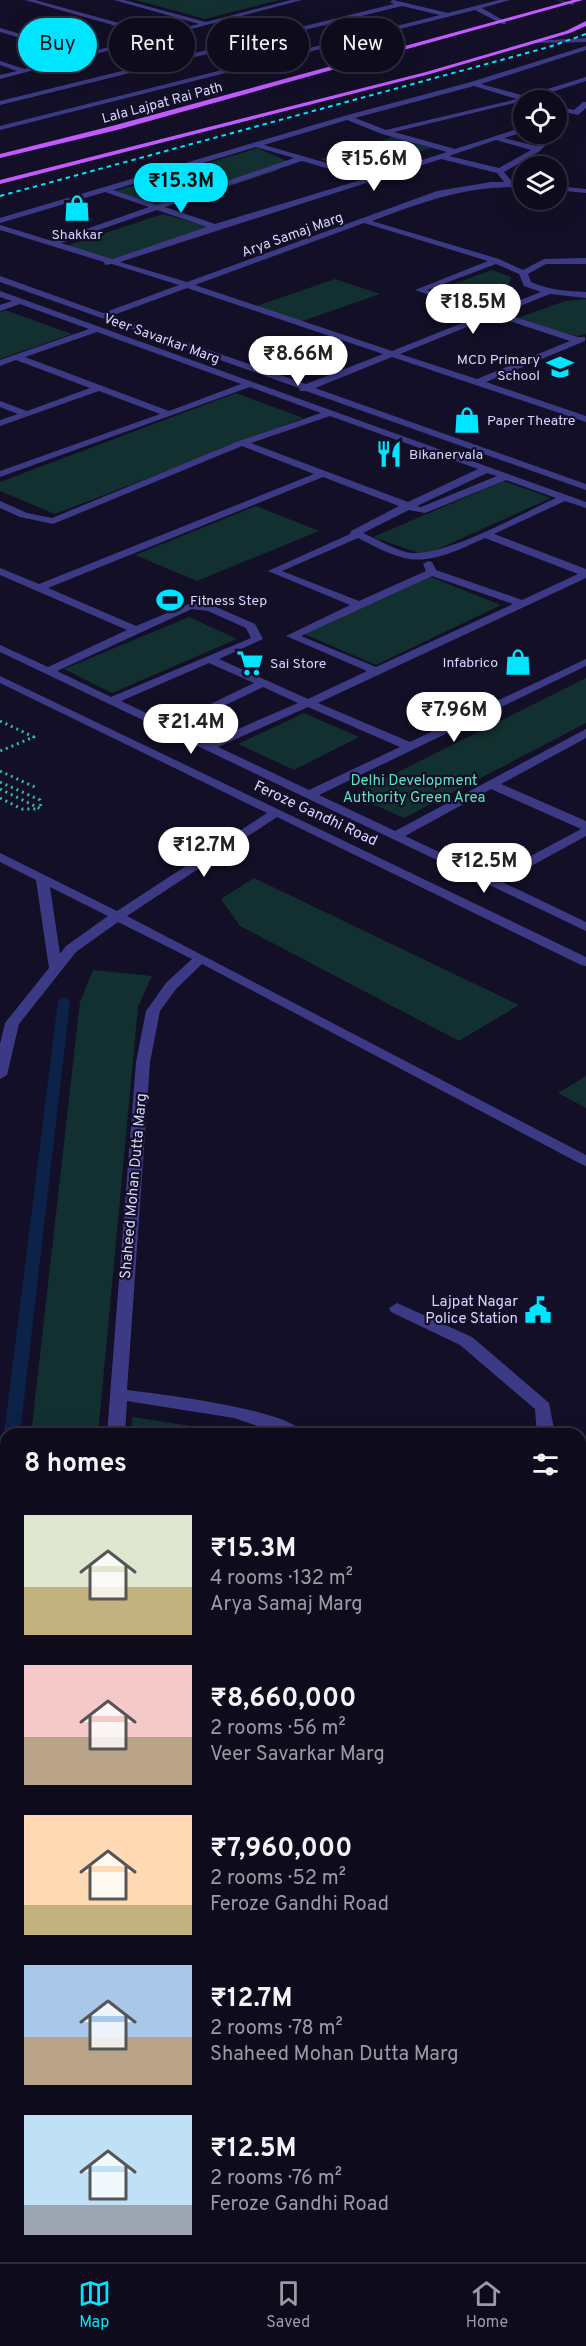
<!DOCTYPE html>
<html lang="en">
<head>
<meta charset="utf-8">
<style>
  body { margin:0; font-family:Overpass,sans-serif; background:#1c1929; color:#f1f3f6; height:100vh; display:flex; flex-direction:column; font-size:22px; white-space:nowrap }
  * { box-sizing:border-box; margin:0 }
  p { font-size:20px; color:#9b9ba3 }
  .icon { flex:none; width:33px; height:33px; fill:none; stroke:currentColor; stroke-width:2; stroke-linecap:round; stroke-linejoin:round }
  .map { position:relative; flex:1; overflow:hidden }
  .sheet { position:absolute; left:0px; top:1428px; width:586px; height:834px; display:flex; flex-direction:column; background:#0e0b1c; border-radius:18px 18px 0 0; box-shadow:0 6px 24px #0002,0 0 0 2px #2e2b3b }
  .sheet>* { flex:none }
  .banner { position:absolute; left:18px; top:18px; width:550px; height:54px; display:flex; gap:12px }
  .buttons { position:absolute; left:513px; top:90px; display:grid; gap:12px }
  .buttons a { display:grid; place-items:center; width:54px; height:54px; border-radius:50%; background:#0e0b1c; box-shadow:0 6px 24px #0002,0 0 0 2px #2e2b3b; font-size:30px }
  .price { position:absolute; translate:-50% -51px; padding:0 14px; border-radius:21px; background:#fff; color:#222; font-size:20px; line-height:39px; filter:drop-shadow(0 2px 3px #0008) }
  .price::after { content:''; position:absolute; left:50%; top:36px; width:18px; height:14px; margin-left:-9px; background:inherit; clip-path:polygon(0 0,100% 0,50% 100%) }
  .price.current { background:#00e5ff; color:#111 }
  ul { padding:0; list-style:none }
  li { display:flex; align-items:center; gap:18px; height:150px; padding:0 24px }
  li span { display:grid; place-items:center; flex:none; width:168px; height:120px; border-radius:0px; color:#555 }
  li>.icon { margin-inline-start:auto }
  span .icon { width:72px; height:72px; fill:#fffc; stroke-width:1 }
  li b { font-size:26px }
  h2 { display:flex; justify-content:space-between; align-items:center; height:72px; padding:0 24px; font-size:26px }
  .chip { padding:0 21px; border-radius:27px; background:#0e0b1c; box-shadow:0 6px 24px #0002,0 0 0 2px #2e2b3b; font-size:21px; line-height:54px }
  .chip.current { background:#00e5ff; color:#111 }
  .tab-bar { display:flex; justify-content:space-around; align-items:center; height:84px; border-top:2px solid #2e2b3b; background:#0e0b1c; font-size:16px; color:#9b9ba3 }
  .tab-bar a { display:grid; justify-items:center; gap:3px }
  .tab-bar .current { color:#00e5ff }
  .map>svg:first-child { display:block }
  .green { fill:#12302f }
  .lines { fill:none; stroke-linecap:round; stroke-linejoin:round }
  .stream { fill:#0c2248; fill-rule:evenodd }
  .path { stroke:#2fb8b0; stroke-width:3; stroke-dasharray:2 4; stroke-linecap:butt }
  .minor { fill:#3d3a85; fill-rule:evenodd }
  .major { fill:#c25bff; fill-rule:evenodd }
  .rail { stroke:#00e5ff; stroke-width:2; stroke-dasharray:4.5 4; stroke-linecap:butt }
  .labels { text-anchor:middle; stroke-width:4.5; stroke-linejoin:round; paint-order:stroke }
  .far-street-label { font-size:14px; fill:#d9d4ff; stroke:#130f26 }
  .far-poi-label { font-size:14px; fill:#d9d4ff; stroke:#130f26; text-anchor:start }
  .park-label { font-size:15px; fill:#5fe0c0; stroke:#130f26 }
  .street-label { font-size:15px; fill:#d9d4ff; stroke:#130f26 }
  .poi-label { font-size:15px; fill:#d9d4ff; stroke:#130f26; text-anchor:end }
</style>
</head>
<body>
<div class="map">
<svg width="586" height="2262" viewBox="0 0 586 2262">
  <rect width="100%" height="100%" fill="#130f26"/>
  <g class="green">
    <path d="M135,0h144l-74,19z"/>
    <path d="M394,137l37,11 -74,22 -37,-11z"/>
    <path d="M258,148l31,14 -13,9 -112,36 -49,-16z"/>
    <path d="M163,214l46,13 -101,33 -45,-13z"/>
    <path d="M492,270l19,7 -4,14 -33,13 -40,-13z"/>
    <path d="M335,279l45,15 -80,28 -46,-15z"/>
    <path d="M586,299v35l-9,2 -62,-17 50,-18z"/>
    <path d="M5,310l67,24 -72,25v-47z"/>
    <path d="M236,393l67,25 -248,96 -55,-23v-9z"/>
    <path d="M504,481l47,17 -126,57 -52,-18z"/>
    <path d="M256,506l63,25 -122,50 -62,-26z"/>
    <path d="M428,576l73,29 -125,60 -74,-32z"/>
    <path d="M189,617l48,22 -125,54 -48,-24z"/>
    <path d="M586,678v45l-182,95 -52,-23z"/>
    <path d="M304,713l55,24 -65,33 -56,-26z"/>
    <path d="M254,878l265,127 -60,36 -219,-115 -19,-27z"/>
    <path d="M93,970l59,6 -14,31 -40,427h-67l49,-432z"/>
    <path d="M586,1076v32l-28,-15z"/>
    <path d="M132,1417l79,12 13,5h-92z"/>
    <path d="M101,2256h173l10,6h-183z"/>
  </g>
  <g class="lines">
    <g class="stream">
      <path d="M64,997l6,4 -50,433h-14v3l-2,-3 54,-433z"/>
      <path d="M6,1477v58l-6,2v-58z"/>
    </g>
    <g class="path">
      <path d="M0,721l34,16 -34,14"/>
      <path d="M0,771l37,17"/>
      <path d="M0,782l40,18 1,9"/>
      <path d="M0,789l41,20"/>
      <path d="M0,798l22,11h17"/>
    </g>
    <g class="minor">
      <path d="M25,0h10l124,34 40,-10 -85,-24h10l82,22 85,-22h11l-302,79v-4l17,-4 -17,-6v-4l25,8 53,-14 -78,-23v-4l86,25 65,-17z"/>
      <path d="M393,0l55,13 51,-13h11l-28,8 24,14v2h-4l-27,-14 -475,120v-4l440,-111 -38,-9 -402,99v-4l394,-97 -4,-2z"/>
      <path d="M556,0l19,3 -3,2z"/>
      <path d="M586,38v4l-50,1 -3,-2z"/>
      <path d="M586,46v4l-105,34 44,12 61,-19v4l-59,19 -133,32 61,17 69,-22v5l-20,6 32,8 13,-12h7l-16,17 -36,21 8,10 12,1v4c-59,-1 -98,14 -152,34l127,38 24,11 21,-11 42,-1v6h-40l-18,10 3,8c18,8 36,9 55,10v6l-36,-4 -48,19 76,24h7v4l-99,41 100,34v6l-194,-65 -77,31 271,96v6l-280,-99h-6l-1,-3 -299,-106v-6l103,37 76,-28 -67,-21 -7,1 -1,-3 -104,-32v-5l52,16 97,-34 -44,-15 -105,31v-5l344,-102 127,-34zM474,86l43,13 -131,31 -31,-12zM347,120l35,14 65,18 -75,24 -108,-31zM496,140l35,10 -32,18 -50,-12zM256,147l38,11 -137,47 -44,-15zM441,159l56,14 7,9h-13l-54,9 -250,91 -67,-20zM302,161l62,18 -149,45 -50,-17zM157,210l50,17 -95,32 -51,-16zM364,223l124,38 -73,29 70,24 -93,37 -197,-66zM496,264l23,10 5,12 17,6 -48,19 -66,-21zM187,288l196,66 -77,30 -195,-68zM494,316l76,25 -93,38 -77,-25z"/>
      <path d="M583,102h3v6l-8,7 -22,-5v-4l18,4z"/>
      <path d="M556,186l30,3v4l-30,-3z"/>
      <path d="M0,291l586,211v6l-21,-7 -71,33 92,35v9l-268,125 92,39 176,-83v7l-267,129 76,36 191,-102v9l-85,46 85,37v15l-84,46 84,40v9l-586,-279v-7l48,22 79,-37 -127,-55v-7l39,16 275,-110 -72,-28 -189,78 -33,-7 -20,-9v-7l27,12 25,5 187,-77 82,-28 -71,-26 -250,90v-6l160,-57 -61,-23 -99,35v-6l18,-6 -18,-7v-6l27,10 63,-23 -74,-28 -16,6v-6l89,-31 -69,-25 -20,7v-6l12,-4 -12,-4zM97,332l144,52 -72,27 -144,-54zM330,416l148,53 -70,33 -157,-59zM487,473l10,3 -76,31 -4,-1zM323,477l76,29 -48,25 -1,3 -82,37 82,34 -64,31 81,35 -59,28 -89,-40 44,-20 -8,-15 -41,-18 -23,-3 -55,23 -88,-38zM506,480l50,18c-34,15 -117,63 -150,54 -15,-4 -29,-13 -43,-19l46,-23 16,3zM358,538c14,7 28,15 43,19 28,9 59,-8 84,-19l93,36 -56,26 -86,-30 -4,-8 -4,-1 -5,3 3,7 -67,30 -77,-30zM432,576l81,28 -137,63 -75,-31zM192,609l16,2 38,17 5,10 -140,59 -54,-26zM209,663l45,20 -85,41 -48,-23zM263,687l35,16 -90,39 -30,-14zM308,707l92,40 -91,43 -91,-43zM491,789l90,40 -89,48 -87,-41z"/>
      <path d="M0,676l586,281v9l-5,-1 -304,-148 -150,99 459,239v11l-5,-2 -379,-200 -26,25 -16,22 -10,51 -23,328c32,4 162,19 178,44h-24l-47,-16 -107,-17 -2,33h-18l29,-372 10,-51 20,-28 26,-24 -74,-37 -42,30 -57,72 -12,51 -7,4v-35l5,-21 44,-55 -13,-88 -36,-18v-9l117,58 150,-98 -267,-130zM50,887l58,29 -42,30 -6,8z"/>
      <path d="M397,1303l75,34 77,66 6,31h-18l-2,-25 -75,-64 -69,-33 -2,-4z"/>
      <path d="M580,1705l6,2v55l-6,1z"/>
      <path d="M580,2066l6,2v20l-6,-2z"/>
      <rect x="57" y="2256" width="24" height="6"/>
      <path d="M351,2256h32l3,6h-32z"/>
    </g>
    <g class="major">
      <path d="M573,0h10l-466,130 -117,28v-4l112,-28z"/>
      <path d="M586,21v5l-16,7 -140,41 -430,110v-4l426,-108 140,-41z"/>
    </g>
    <path class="rail" d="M0,196l549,-149 37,-13"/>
  </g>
  <defs>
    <symbol id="shop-bare" viewBox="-9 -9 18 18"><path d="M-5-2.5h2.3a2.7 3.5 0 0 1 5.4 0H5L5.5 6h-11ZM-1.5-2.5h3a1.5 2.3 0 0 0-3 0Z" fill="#00e5ff" stroke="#130f26" stroke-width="2.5" paint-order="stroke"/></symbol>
    <symbol id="school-bare" viewBox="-9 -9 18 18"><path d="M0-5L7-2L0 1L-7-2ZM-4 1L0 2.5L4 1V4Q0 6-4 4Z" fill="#00e5ff" stroke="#130f26" stroke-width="2.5" paint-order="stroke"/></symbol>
    <symbol id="restaurant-bare" viewBox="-9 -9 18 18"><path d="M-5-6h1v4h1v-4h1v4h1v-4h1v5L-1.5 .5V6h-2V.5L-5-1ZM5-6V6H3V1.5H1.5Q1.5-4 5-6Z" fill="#00e5ff" stroke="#130f26" stroke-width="2.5" paint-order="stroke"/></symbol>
    <symbol id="stadium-bare" viewBox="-9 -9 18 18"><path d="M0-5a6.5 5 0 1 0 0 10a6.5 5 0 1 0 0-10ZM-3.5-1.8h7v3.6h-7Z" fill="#00e5ff" stroke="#130f26" stroke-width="2.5" paint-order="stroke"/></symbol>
    <symbol id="supermarket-bare" viewBox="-9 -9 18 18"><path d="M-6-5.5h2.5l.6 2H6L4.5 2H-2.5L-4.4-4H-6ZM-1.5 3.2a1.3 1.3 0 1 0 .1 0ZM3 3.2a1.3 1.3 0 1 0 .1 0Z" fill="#00e5ff" stroke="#130f26" stroke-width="2.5" paint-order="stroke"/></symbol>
    <symbol id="civic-bare" viewBox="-9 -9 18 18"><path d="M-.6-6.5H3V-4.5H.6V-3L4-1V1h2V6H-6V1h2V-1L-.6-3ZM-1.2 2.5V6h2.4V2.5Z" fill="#00e5ff" stroke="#130f26" stroke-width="2.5" paint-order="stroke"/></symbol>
  </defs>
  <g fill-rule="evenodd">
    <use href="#shop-bare" x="58" y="189" width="38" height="38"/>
    <use href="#school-bare" x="541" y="348" width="38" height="38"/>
    <use href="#shop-bare" x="448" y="401" width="38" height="38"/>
    <use href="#restaurant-bare" x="370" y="435" width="38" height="38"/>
    <use href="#stadium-bare" x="151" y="581" width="38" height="38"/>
    <use href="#shop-bare" x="499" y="643" width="38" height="38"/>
    <use href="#supermarket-bare" x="231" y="644" width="38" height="38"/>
    <use href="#civic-bare" x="519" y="1291" width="38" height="38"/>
  </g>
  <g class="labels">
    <g class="far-street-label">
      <text transform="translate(162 102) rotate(-15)" y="5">Lala Lajpat Rai Path</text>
      <text transform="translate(292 234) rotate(-20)" y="5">Arya Samaj Marg</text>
      <text transform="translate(162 338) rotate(20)" y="5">Veer Savarkar Marg</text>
    </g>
    <g class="far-poi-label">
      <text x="77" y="239" text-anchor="middle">Shakkar</text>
      <text x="540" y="364" text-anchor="end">MCD Primary<tspan x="540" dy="16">School</tspan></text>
      <text x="487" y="425">Paper Theatre</text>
      <text x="409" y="459">Bikanervala</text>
      <text x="190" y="605">Fitness Step</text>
      <text x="498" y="667" text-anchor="end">Infabrico</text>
      <text x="270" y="668">Sai Store</text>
    </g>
    <g class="park-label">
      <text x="414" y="785">Delhi Development<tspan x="414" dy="17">Authority Green Area</tspan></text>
    </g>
    <g class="street-label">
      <text transform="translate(316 813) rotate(25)" y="5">Feroze Gandhi Road</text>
      <text transform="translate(133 1186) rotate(-85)" y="5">Shaheed Mohan Dutta Marg</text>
    </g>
    <g class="poi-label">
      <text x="518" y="1306">Lajpat Nagar<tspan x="518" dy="17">Police Station</tspan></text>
    </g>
  </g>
</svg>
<div class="buttons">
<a><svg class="icon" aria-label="locate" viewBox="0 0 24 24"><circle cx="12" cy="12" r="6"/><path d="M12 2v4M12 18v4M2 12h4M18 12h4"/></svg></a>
<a><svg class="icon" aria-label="layers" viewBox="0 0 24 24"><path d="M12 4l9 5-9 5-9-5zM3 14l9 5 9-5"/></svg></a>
</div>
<b class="price" style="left:374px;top:192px">₹15.6M</b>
<b class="price current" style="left:181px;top:214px">₹15.3M</b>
<b class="price" style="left:473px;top:335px">₹18.5M</b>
<b class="price" style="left:298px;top:387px">₹8.66M</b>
<b class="price" style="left:454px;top:743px">₹7.96M</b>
<b class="price" style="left:191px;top:755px">₹21.4M</b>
<b class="price" style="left:204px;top:878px">₹12.7M</b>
<b class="price" style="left:484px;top:894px">₹12.5M</b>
<div class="banner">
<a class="chip current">Buy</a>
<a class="chip">Rent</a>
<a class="chip">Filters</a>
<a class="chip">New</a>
</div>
<section class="sheet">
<h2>8 homes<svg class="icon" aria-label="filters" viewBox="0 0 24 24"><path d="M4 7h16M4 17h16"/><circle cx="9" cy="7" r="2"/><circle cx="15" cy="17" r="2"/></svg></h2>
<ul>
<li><span style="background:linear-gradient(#dfe7d0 60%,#c2b280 0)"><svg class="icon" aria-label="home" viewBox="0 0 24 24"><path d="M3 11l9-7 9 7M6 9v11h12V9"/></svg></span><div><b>₹15.3M</b><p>4 rooms · 132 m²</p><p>Arya Samaj Marg</p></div></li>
<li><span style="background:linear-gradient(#f6c9c9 60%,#b9a48a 0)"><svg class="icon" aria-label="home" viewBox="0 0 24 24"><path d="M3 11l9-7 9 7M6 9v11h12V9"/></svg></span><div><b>₹8,660,000</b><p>2 rooms · 56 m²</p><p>Veer Savarkar Marg</p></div></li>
<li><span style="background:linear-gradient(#ffd9b3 75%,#c2b280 0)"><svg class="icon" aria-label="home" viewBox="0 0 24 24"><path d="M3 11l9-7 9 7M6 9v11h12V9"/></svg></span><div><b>₹7,960,000</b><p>2 rooms · 52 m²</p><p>Feroze Gandhi Road</p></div></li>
<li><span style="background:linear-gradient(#a9c7e8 60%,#b9a48a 0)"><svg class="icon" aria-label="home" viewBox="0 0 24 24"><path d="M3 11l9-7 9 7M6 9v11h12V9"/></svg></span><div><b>₹12.7M</b><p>2 rooms · 78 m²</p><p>Shaheed Mohan Dutta Marg</p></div></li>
<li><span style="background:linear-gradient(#bfe0f5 75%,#9aa5b1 0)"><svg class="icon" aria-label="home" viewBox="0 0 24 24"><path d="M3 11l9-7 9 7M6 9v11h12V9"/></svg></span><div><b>₹12.5M</b><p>2 rooms · 76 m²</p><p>Feroze Gandhi Road</p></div></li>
</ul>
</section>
</div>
<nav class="tab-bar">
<a class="current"><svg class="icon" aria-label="map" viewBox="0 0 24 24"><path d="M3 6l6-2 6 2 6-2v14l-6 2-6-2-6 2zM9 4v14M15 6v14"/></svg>Map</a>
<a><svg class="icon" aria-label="saved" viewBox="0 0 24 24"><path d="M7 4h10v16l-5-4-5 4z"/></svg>Saved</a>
<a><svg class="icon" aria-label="home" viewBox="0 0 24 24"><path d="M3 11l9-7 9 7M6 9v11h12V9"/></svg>Home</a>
</nav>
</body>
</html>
